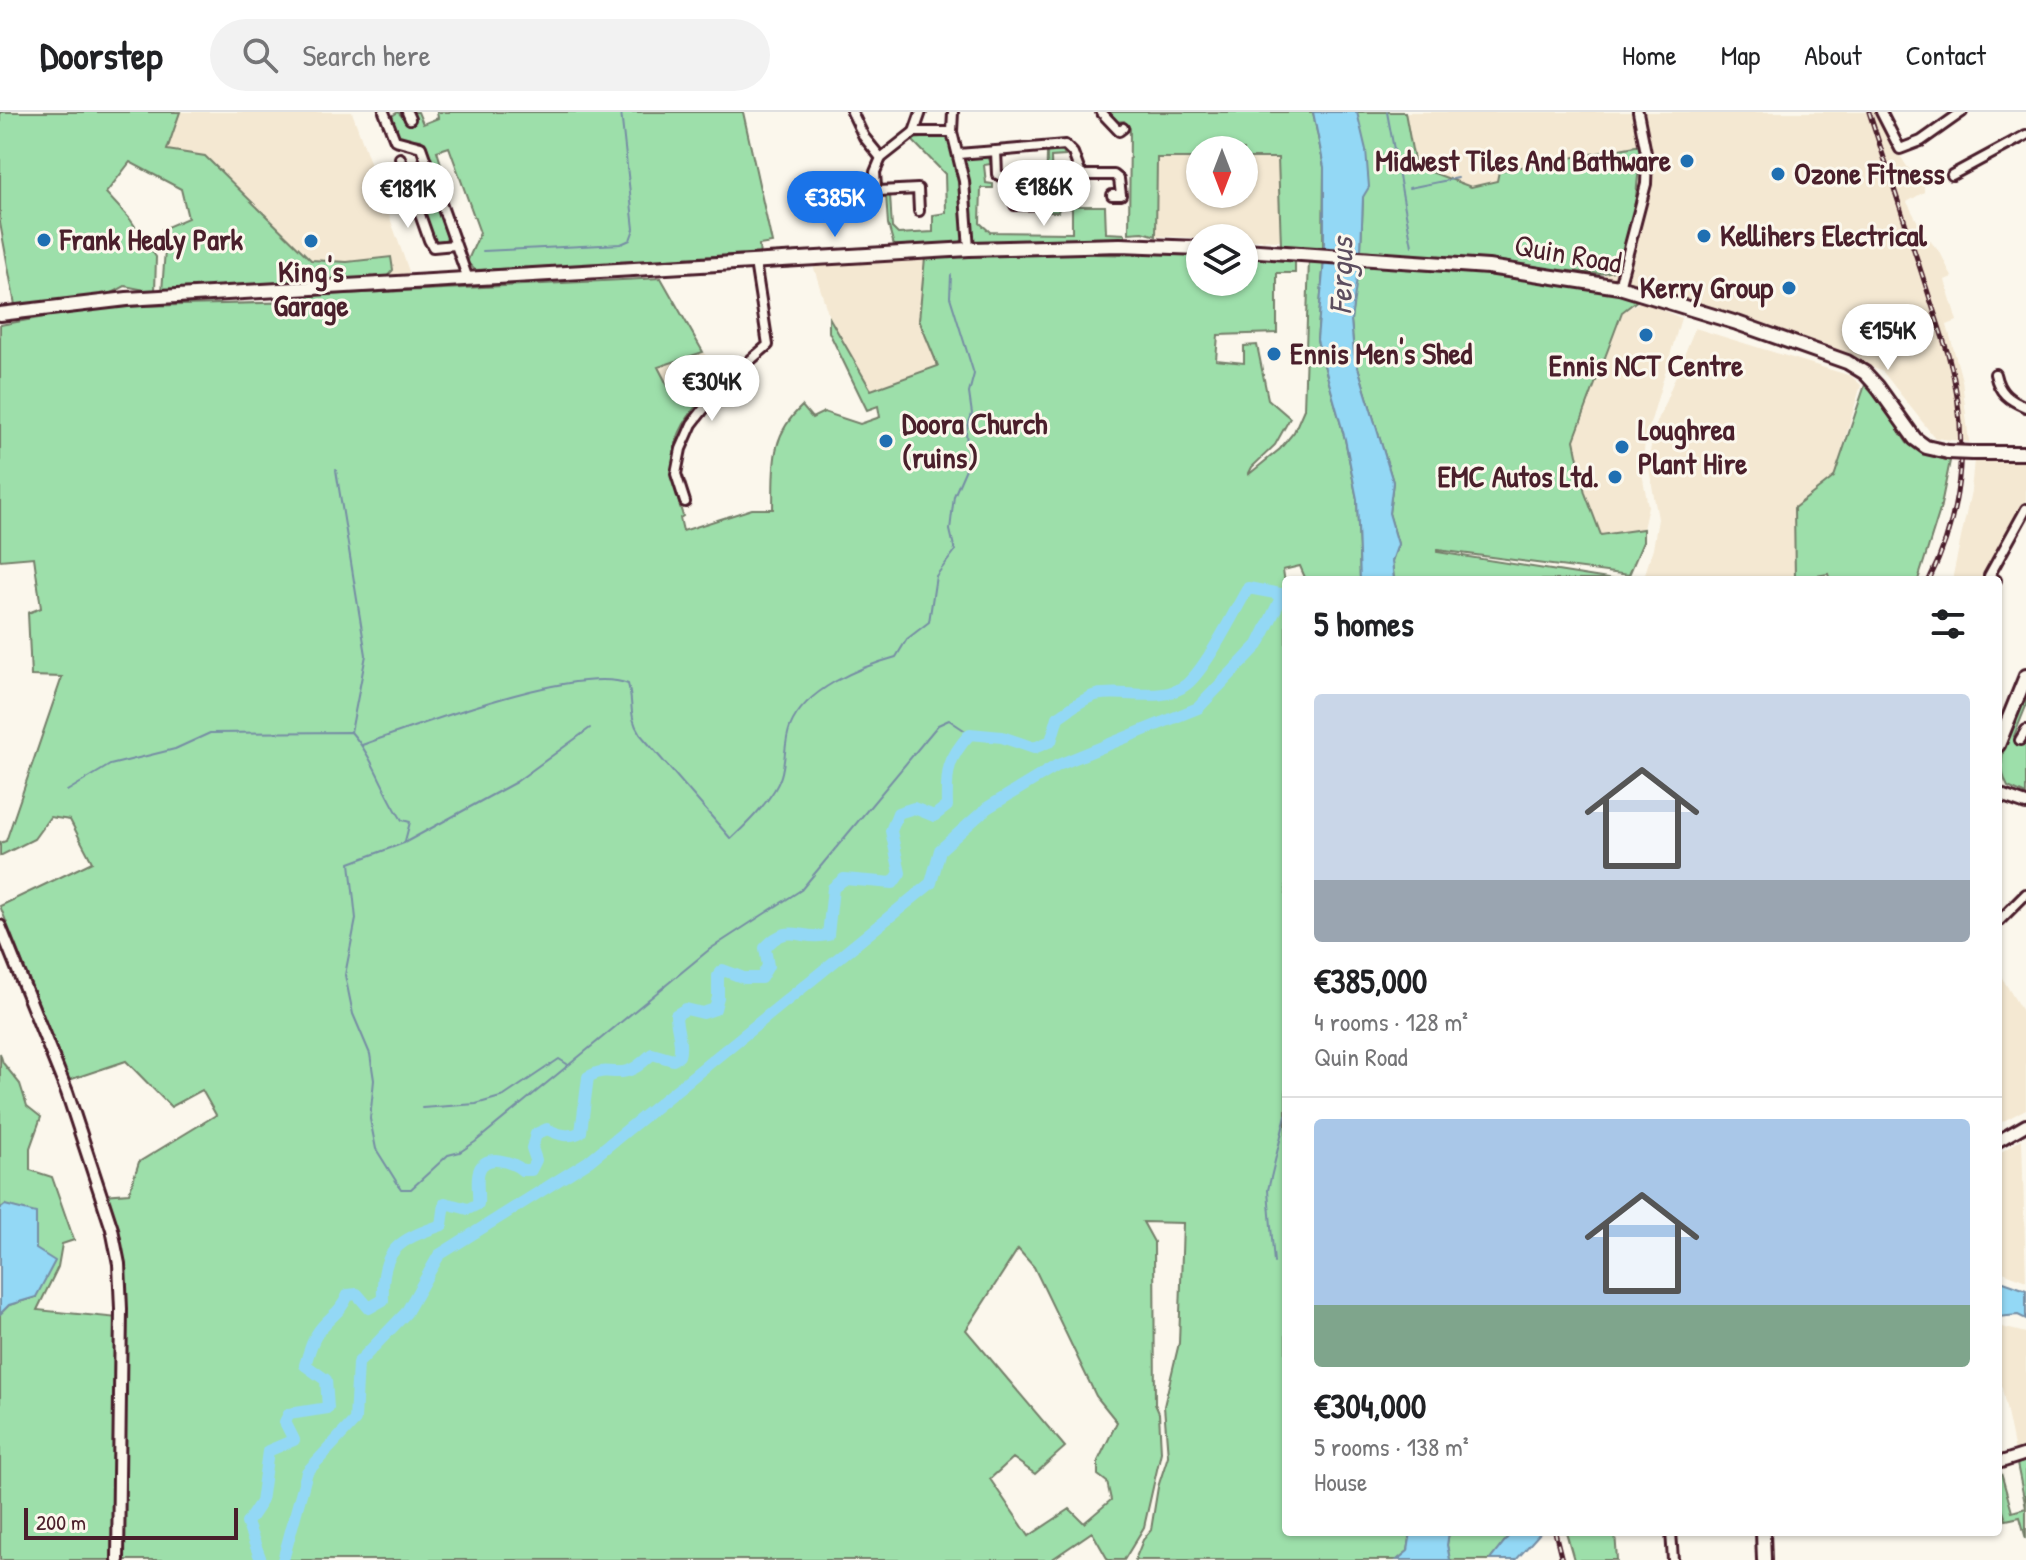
<!DOCTYPE html>
<html lang="en">
<head>
<meta charset="utf-8">
<style>
  body { margin:0; font-family:"Patrick Hand",sans-serif; background:#f2f2f2; color:#202124; height:100vh; display:flex; flex-direction:column; font-size:30px; white-space:nowrap }
  * { box-sizing:border-box; margin:0 }
  p { font-size:26px; color:#757577 }
  .icon { flex:none; width:44px; height:44px; fill:none; stroke:currentColor; stroke-width:2; stroke-linecap:round; stroke-linejoin:round }
  .map { position:relative; flex:1; overflow:hidden }
  .drawer { position:absolute; left:1282px; top:464px; width:720px; height:960px; display:flex; flex-direction:column; background:#fff; border-radius:8px; box-shadow:0 2px 6px #0004 }
  .drawer>* { flex:none }
  .needle { width:52px; rotate:180deg }
  .buttons { position:absolute; left:1186px; top:24px; display:grid; gap:16px }
  .buttons a { display:grid; place-items:center; width:72px; height:72px; border-radius:50%; background:#fff; box-shadow:0 2px 6px #0004; font-size:40px }
  .scale { position:absolute; left:24px; bottom:20px; width:214px; box-sizing:border-box; padding-left:8px; border:4px solid #4a1f2b; border-top:0; font-size:22px; line-height:28px; white-space:nowrap; color:#4a1f2b; -webkit-text-stroke:6px #fbf7ec; paint-order:stroke }
  .price { position:absolute; translate:-50% -68px; padding:0 18px; border-radius:28px; background:#fff; color:#222; font-size:26px; line-height:52px; filter:drop-shadow(0 2px 4px #0008) }
  .price::after { content:''; position:absolute; left:50%; top:48px; width:24px; height:18px; margin-left:-12px; background:inherit; clip-path:polygon(0 0,100% 0,50% 100%) }
  .price.active { background:#1a73e8; color:#fff }
  ul { padding:0; list-style:none }
  li { display:grid; align-content:center; gap:16px; height:424px; padding:0 32px }
  li+li { border-top:2px solid #e0e0e0 }
  li span { display:grid; place-items:center; height:248px; border-radius:8px; color:#555 }
  li>.icon { margin-inline-start:auto }
  span .icon { width:144px; height:144px; fill:#fffc; stroke-width:1 }
  li b { font-size:34px }
  h2 { display:flex; justify-content:space-between; align-items:center; height:96px; padding:0 32px; font-size:34px }
  header { display:flex; align-items:center; gap:48px; box-sizing:border-box; height:112px; padding:0 40px; background:#fff; border-bottom:2px solid #e0e0e0 }
  header strong { font-size:38px }
  nav { display:flex; gap:44px; margin-inline-start:auto; font-size:28px }
  .search { width:560px; height:72px; background:#f2f2f2; display:flex; align-items:center; gap:20px; box-sizing:border-box; padding:0 28px; border-radius:44px; color:#757577; font-size:30px }
  .map>svg:first-child { display:block }
  .built { fill:#f4e8d2 }
  .green { fill:#9ddfaa; stroke:#747f6a; stroke-width:2; fill-rule:evenodd }
  .water { fill:#93d8f5; stroke:#768ea4; stroke-width:2 }
  .lines { fill:none; stroke-linecap:round; stroke-linejoin:round }
  .stream { stroke:#768ea4; stroke-width:2 }
  .river { stroke:#93d8f5; stroke-width:12 }
  .minor-casing { stroke:#4a1f2b; stroke-width:14 }
  .tertiary-casing { stroke:#4a1f2b; stroke-width:16 }
  .secondary-casing { stroke:#4a1f2b; stroke-width:18 }
  .minor { stroke:#fbf7ec; stroke-width:8 }
  .tertiary { stroke:#fbf7ec; stroke-width:10 }
  .secondary { stroke:#fbf7ec; stroke-width:12 }
  .rail-casing { stroke:#4a1f2b; stroke-width:5 }
  .rail { stroke:#fbf7ec; stroke-width:2; stroke-dasharray:6; stroke-linecap:butt }
  .secondary-bridge-casing { stroke:#4a1f2b; stroke-width:18; stroke-linecap:butt }
  .secondary-bridge { stroke:#fbf7ec; stroke-width:12 }
  .poi-dot { fill:#1f6fb2; stroke:#fbf7ec; stroke-width:3 }
  .labels { text-anchor:middle; stroke-width:6; stroke-linejoin:round; paint-order:stroke }
  .poi-label { font-size:30px; font-weight:bold; fill:#4a1f2b; stroke:#fbf7ec; text-anchor:start }
  .street-label { font-size:30px; fill:#4a1f2b; stroke:#fbf7ec }
  .water-label { font-size:32px; font-style:italic; fill:#5c4d5e; stroke:#fbf7ec }
</style>
</head>
<body>
<header>
<strong>Doorstep</strong>
<div class="search"><svg class="icon" aria-label="search" viewBox="0 0 24 24"><circle cx="10" cy="10" r="6"/><path d="M15 15l6 6"/></svg>Search here</div>
<nav><a>Home</a><a>Map</a><a>About</a><a>Contact</a></nav>
</header>
<div class="map">
<svg width="2026" height="1448" viewBox="0 0 2026 1448">
  <rect width="100%" height="100%" fill="#fbf7ec"/>
  <filter id="ink" filterUnits="userSpaceOnUse"><feTurbulence type="fractalNoise" baseFrequency=".0125" numOctaves="2"/><feDisplacementMap in="SourceGraphic" scale="16" xChannelSelector="R" yChannelSelector="G"/><feConvolveMatrix kernelMatrix="1 2 1 2 8 2 1 2 1" color-interpolation-filters="sRGB"/></filter>
  <g filter="url(#ink)">
    <g class="built">
      <path d="M180,0h172l59,165 -26,2 6,-22 -44,5 -36,-2 -106,-104 -39,-6z"/>
      <path d="M1405,0h472l7,19 24,37 16,15v9l-17,10 16,30 18,22 11,23 -7,3 12,41 -10,4 15,55 7,62 -34,-4 -52,-66 -63,-28 -217,-68 16,-15 -122,-80 -26,6 -56,-21z"/>
      <path d="M1157,46h43v36h44v-36h34l2,83 -124,-5z"/>
      <path d="M925,146l-6,62 19,46 -67,24 -42,-73 -16,-52z"/>
      <path d="M1641,189l40,17 -36,123 -3,32 6,33 -5,23 -42,6 -16,-42 -11,-53 49,-128z"/>
      <path d="M1695,216l156,48 10,9 -27,92 -40,31 1,72h-152l10,-31 5,-30 -10,-56 6,-33z"/>
      <path d="M703,240l21,28 -11,7 -8,-8 -32,16 -15,-29z"/>
      <path d="M1974,348l52,2v39l-45,79h-29l19,-89z"/>
      <path d="M1998,859l28,47v91l-28,15z"/>
      <path d="M2022,1027l4,142 -28,-11v-116z"/>
      <path d="M1998,1214l28,7v113l-11,5 -17,-82z"/>
    </g>
    <g class="green">
      <path d="M0,0h180l-13,38 38,6 106,104 36,2 44,-5 2,13 -8,9 -223,13 3,-43 -3,-20 26,-11 -7,-29 -51,-27 -24,31 24,26 26,38 -1,35 -30,-6 -20,11 -90,8 -15,-82z"/>
      <path d="M398,0l9,10 7,-3 -2,-7h6l5,12 15,-6 -1,-6h306l29,131 -13,2 1,12 -285,13 -8,-8 13,-29 -31,-86 -12,4 4,13 -6,3 -14,-27 -24,-2 -5,-22z"/>
      <path d="M1106,0h207l11,55 -1,80 -42,-1 -3,-88h-34v-8h-44v8h-43l-1,78 -13,-4 -14,1 1,-105 -6,-7 -9,1z"/>
      <path d="M1357,0h48l10,54 56,21 26,-6 2,-10 142,-26 -6,62 -16,57 -6,7 -13,3 -239,-24 2,-53z"/>
      <path d="M944,24l7,4 9,41 5,56 -8,9 -62,3 -7,-25 -2,-29h4l2,33 6,6 35,-2v-17l13,-2 -1,-39 -34,-35z"/>
      <path d="M1047,40h16l2,4 -14,1 1,31h18v20h-11l-1,4h-12z"/>
      <path d="M988,44l3,8 -7,1 2,18 7,1v4h-12l-1,35 10,9 82,1v-27h33l1,27 19,1v6l-150,2 -3,-5 -8,-75 4,-5z"/>
      <path d="M426,65l21,60 -2,6 -10,1 -2,-2 -19,-55 3,-7z"/>
      <path d="M1094,139l1,3 46,1v-3l59,3v27h44v-25l51,2v14h-18v60l-59,2 -2,25 28,3v-17l13,-1 11,54 22,19 -15,27 -23,22 -4,8 32,-26 14,-17 10,-23 5,-150 15,1 -7,80 28,99 12,60 3,81h-54l-6,-14 -17,4 3,19v943h125l-3,19 -11,9h-262l8,-20 8,-10 7,-43 10,-31 -4,-50 15,-63 4,-120 -40,-1 11,20 1,162 4,9 2,39 -17,75 -20,33h-16l-16,-28 -41,28h-1051v-246l9,-9 27,-8 -1,-48 -30,-44 -5,4v-156l3,10 17,21 7,22 14,11 -11,31v22l22,7 22,63 -12,4 -4,23 -21,43 81,8 8,-54 -22,-69 25,-2 10,-31 77,-47 -14,-25 -31,17 -45,-46 -57,19 -69,-174 92,-44 -22,-42 -20,-3 -16,22 -34,17v-13l6,-2 56,-164 -31,-1 -3,-63 13,-5 -7,-51 -34,3v-235l44,-8 5,-5 91,-6 160,-4 3,-6 358,-18 42,74 -45,15 14,27 18,-18 15,3 8,8c-42,44 -49,71 -30,129l-3,2 3,13 69,-22h21c1,-42 -4,-72 29,-103l10,12 12,-6 36,12 20,-7 -2,-11 -11,4 -38,-78v-15l42,73 67,-24 -19,-46 6,-62zM1018,1137l16,18 62,129 21,26 -19,39v14l9,7 4,18 -27,23 -14,-14 -41,27 -39,-57 23,-21 22,16 30,-27 -99,-117z"/>
      <path d="M1358,150l126,10 133,20 22,7 -17,13 -48,128 11,53 16,42 42,-6v13l-14,33 -192,-25v2l177,28h-220l-2,-19 6,-17 -9,-31 4,-31 -39,-128 -3,-34z"/>
      <path d="M1865,273l17,19 25,39 22,12 21,6 -10,49 -22,70h-88l-2,-6 -33,6 -1,-72 40,-31z"/>
      <path d="M2026,580v14l-12,30 9,5 3,-5v59l-18,-8c-17,-30 6,-66 18,-95z"/>
      <path d="M2026,1349v78l-6,-22 -14,3 -4,-12 -4,2v-36l3,-1 11,39 14,-4 -9,-44z"/>
      <path d="M1449,1420h63l-22,28h-40l-3,-15z"/>
      <path d="M1566,1420h49l2,28h-43z"/>
    </g>
    <g class="water">
      <path d="M1313,0h44l9,38 3,37 -6,10 -2,53 -10,70 3,34 39,128 -4,31 9,31 -6,17 2,19h-34l-3,-81 -12,-60 -28,-99 7,-80v-93z"/>
      <path d="M5,1093l31,8v36l19,12 -19,36 -27,8 -9,9v-105z"/>
      <path d="M1998,1168l28,10v29l-8,-4 -20,2z"/>
      <path d="M1411,1420h38l-2,13 3,15h-53l11,-9z"/>
      <path d="M1512,1420h29l-25,28h-26z"/>
    </g>
    <g class="lines">
      <g class="stream">
        <path d="M1387,0l25,134"/>
        <path d="M1409,76l49,-10"/>
        <path d="M483,139l138,-7 9,-4 4,-11 -13,-117"/>
        <path d="M336,358l30,185 -15,77"/>
        <path d="M590,616l-74,54 -112,61 -54,20 6,56 -11,56 8,39 17,40 4,26 -4,39 6,30 25,40h10l37,-34 12,-3 15,-10 235,-193 91,-59 137,-165 11,-5 21,14"/>
        <path d="M362,633c55,-19 216,-81 266,-61 6,20 0,32 12,50l91,105c16,-15 44,-43 50,-63 5,-16 3,-34 9,-49 15,-38 70,-60 106,-70l11,-18 22,-17 7,-46 19,-25 -5,-21 4,-34 14,-32 -2,-33 6,-17 -3,-21 5,-19 -24,-77 1,-22"/>
        <path d="M67,679l43,-26 65,-16 35,-16 141,-1c23,26 32,60 51,88l8,2 -5,19"/>
        <path d="M422,996l54,-4 28,-8 55,-37 8,5"/>
        <path d="M1274,1151l-6,-73 18,-75"/>
      </g>
      <g class="river">
        <path d="M261,1448l-14,-37 14,-21 7,-51 26,-11 -9,-18 4,-8 39,-6 -2,-28 -21,-15c4,-13 8,-28 17,-38 11,-13 18,-14 26,-32l9,-1 12,14 14,-8c-2,-51 15,-60 59,-75l3,-22 23,6 10,-5c1,-10 -2,-24 1,-33 6,-19 34,-9 43,-1h9l5,-10 -4,-12 4,-14 11,-5c12,6 22,9 34,3l7,-55c17,-9 18,-4 34,-5 12,-1 21,-10 30,-18l21,6 6,-4c4,-13 -3,-27 -3,-41l10,-6 17,4 12,-4 3,-12v-21l5,-6 21,8h17l7,-12 -3,-18c25,-28 35,-6 63,-13l5,-47 11,-9 49,4 7,-10 -9,-42 7,-18 16,-5 20,8 13,-10c-1,-34 0,-47 23,-72l32,3 32,11 17,-7 7,-24c11,-7 25,-19 38,-22 28,-6 67,9 91,-11 20,-17 47,-72 61,-96l38,7"/>
        <path d="M283,1448l24,-88 48,-52 3,-57 48,-50 33,-58 150,-94 342,-278 9,-33 47,-42 71,-43 140,-57 60,-63 25,-51"/>
      </g>
      <defs>
        <g id="minor">
          <path d="M384,0l11,28 26,7 47,132"/>
          <path d="M407,0l3,7"/>
          <path d="M852,0l12,25 17,21 33,-26"/>
          <path d="M921,0l-7,20h38"/>
          <path d="M953,0l-1,20 12,49 5,68"/>
          <path d="M1101,0l18,19 4,-3"/>
          <path d="M1881,0l19,37 21,-8 41,-29"/>
          <path d="M996,39l69,-6 8,8 8,22h33l5,4 2,16h-9"/>
          <path d="M958,42l38,-3 1,23 19,10 -1,21 26,-1"/>
          <path d="M400,46l29,82 4,7 22,-2"/>
          <path d="M881,46l-6,14 1,16 3,3 39,-2 1,22"/>
          <path d="M1952,63l74,-40"/>
          <path d="M407,66l15,-5"/>
          <path d="M1619,175l27,-103 1,-26 -9,-46"/>
          <path d="M1995,262c4,19 14,26 31,33"/>
          <path d="M685,390l-9,-28 5,-25 11,-25 32,-41 44,-38 -13,-83"/>
          <path d="M1996,468l-7,-4 37,-67"/>
          <path d="M2020,628l6,-10"/>
          <path d="M1998,810l28,-28"/>
          <path d="M1671,1420l2,28"/>
        </g>
        <g id="tertiary">
          <path d="M1998,682l28,10"/>
          <path d="M0,814l67,166 45,137 7,35 2,45 -3,251"/>
          <path d="M1998,1029l28,-16"/>
          <path d="M1998,1351l28,-9"/>
        </g>
        <g id="secondary">
          <path d="M1244,138l244,17 131,20 118,36 110,39 18,11 12,13 38,53 11,8 22,5"/>
          <path d="M0,202l127,-15 842,-50 151,-4 80,3"/>
          <path d="M1972,341h54"/>
          <path d="M1998,633l28,-69"/>
          <path d="M1763,1420l1,28"/>
        </g>
      </defs>
      <use href="#minor" class="minor-casing"/>
      <use href="#tertiary" class="tertiary-casing"/>
      <use href="#secondary" class="secondary-casing"/>
      <use href="#minor" class="minor"/>
      <use href="#tertiary" class="tertiary"/>
      <use href="#secondary" class="secondary"/>
      <defs>
        <g id="rail">
          <path d="M1869,0l79,242c21,75 17,155 -19,226"/>
          <path d="M1555,1420l7,28"/>
        </g>
      </defs>
      <use href="#rail" class="rail-casing"/>
      <use href="#rail" class="rail"/>
      <defs>
        <path id="secondary-bridge" d="M1948,340l24,1"/>
      </defs>
      <use href="#secondary-bridge" class="secondary-bridge-casing"/>
      <use href="#secondary-bridge" class="secondary-bridge"/>
    </g>
  </g>
  <g class="poi-dot">
    <circle cx="1687" cy="49" r="8"/>
    <circle cx="1778" cy="62" r="8"/>
    <circle cx="1704" cy="124" r="8"/>
    <circle cx="44" cy="128" r="8"/>
    <circle cx="311" cy="129" r="8"/>
    <circle cx="1789" cy="176" r="8"/>
    <circle cx="1646" cy="223" r="8"/>
    <circle cx="1274" cy="242" r="8"/>
    <circle cx="886" cy="329" r="8"/>
    <circle cx="1622" cy="335" r="8"/>
    <circle cx="1615" cy="365" r="8"/>
  </g>
  <g class="labels">
    <g class="poi-label">
      <text x="1671" y="59" text-anchor="end">Midwest Tiles And Bathware</text>
      <text x="1794" y="72">Ozone Fitness</text>
      <text x="1720" y="134">Kellihers Electrical</text>
      <text x="60" y="138">Frank Healy Park</text>
      <text x="311" y="170" text-anchor="middle">King's<tspan x="311" dy="34">Garage</tspan></text>
      <text x="1773" y="186" text-anchor="end">Kerry Group</text>
      <text x="1290" y="252">Ennis Men's Shed</text>
      <text x="1646" y="264" text-anchor="middle">Ennis NCT Centre</text>
      <text x="902" y="322">Doora Church<tspan x="902" dy="34">(ruins)</tspan></text>
      <text x="1638" y="328">Loughrea<tspan x="1638" dy="34">Plant Hire</tspan></text>
      <text x="1599" y="375" text-anchor="end">EMC Autos Ltd.</text>
    </g>
    <g class="street-label">
      <text transform="translate(1568 142) rotate(10)" y="10">Quin Road</text>
    </g>
    <g class="water-label">
      <text transform="translate(1341 164) rotate(-89)" y="11">Fergus</text>
    </g>
  </g>
</svg>
<div class="buttons">
<a><svg class="needle" viewBox="-14 -14 28 28"><path d="M0-13l5 13h-10z" fill="#e53935"/><path d="M0 13l5-13h-10z" fill="#757577"/></svg></a>
<a><svg class="icon" aria-label="layers" viewBox="0 0 24 24"><path d="M12 4l9 5-9 5-9-5zM3 14l9 5 9-5"/></svg></a>
</div>
<div class="scale">200 m</div>
<b class="price" style="left:1044px;top:116px">€186K</b>
<b class="price" style="left:408px;top:118px">€181K</b>
<b class="price active" style="left:835px;top:127px">€385K</b>
<b class="price" style="left:1888px;top:260px">€154K</b>
<b class="price" style="left:712px;top:311px">€304K</b>
<section class="drawer">
<h2>5 homes<svg class="icon" aria-label="filters" viewBox="0 0 24 24"><path d="M4 7h16M4 17h16"/><circle cx="9" cy="7" r="2"/><circle cx="15" cy="17" r="2"/></svg></h2>
<ul>
<li><span style="background:linear-gradient(#c9d6e8 75%,#9aa5b1 0)"><svg class="icon" aria-label="home" viewBox="0 0 24 24"><path d="M3 11l9-7 9 7M6 9v11h12V9"/></svg></span><div><b>€385,000</b><p>4 rooms · 128 m²</p><p>Quin Road</p></div></li>
<li><span style="background:linear-gradient(#a9c7e8 75%,#7fa58c 0)"><svg class="icon" aria-label="home" viewBox="0 0 24 24"><path d="M3 11l9-7 9 7M6 9v11h12V9"/></svg></span><div><b>€304,000</b><p>5 rooms · 138 m²</p><p>House</p></div></li>
</ul>
</section>
</div>
</body>
</html>
